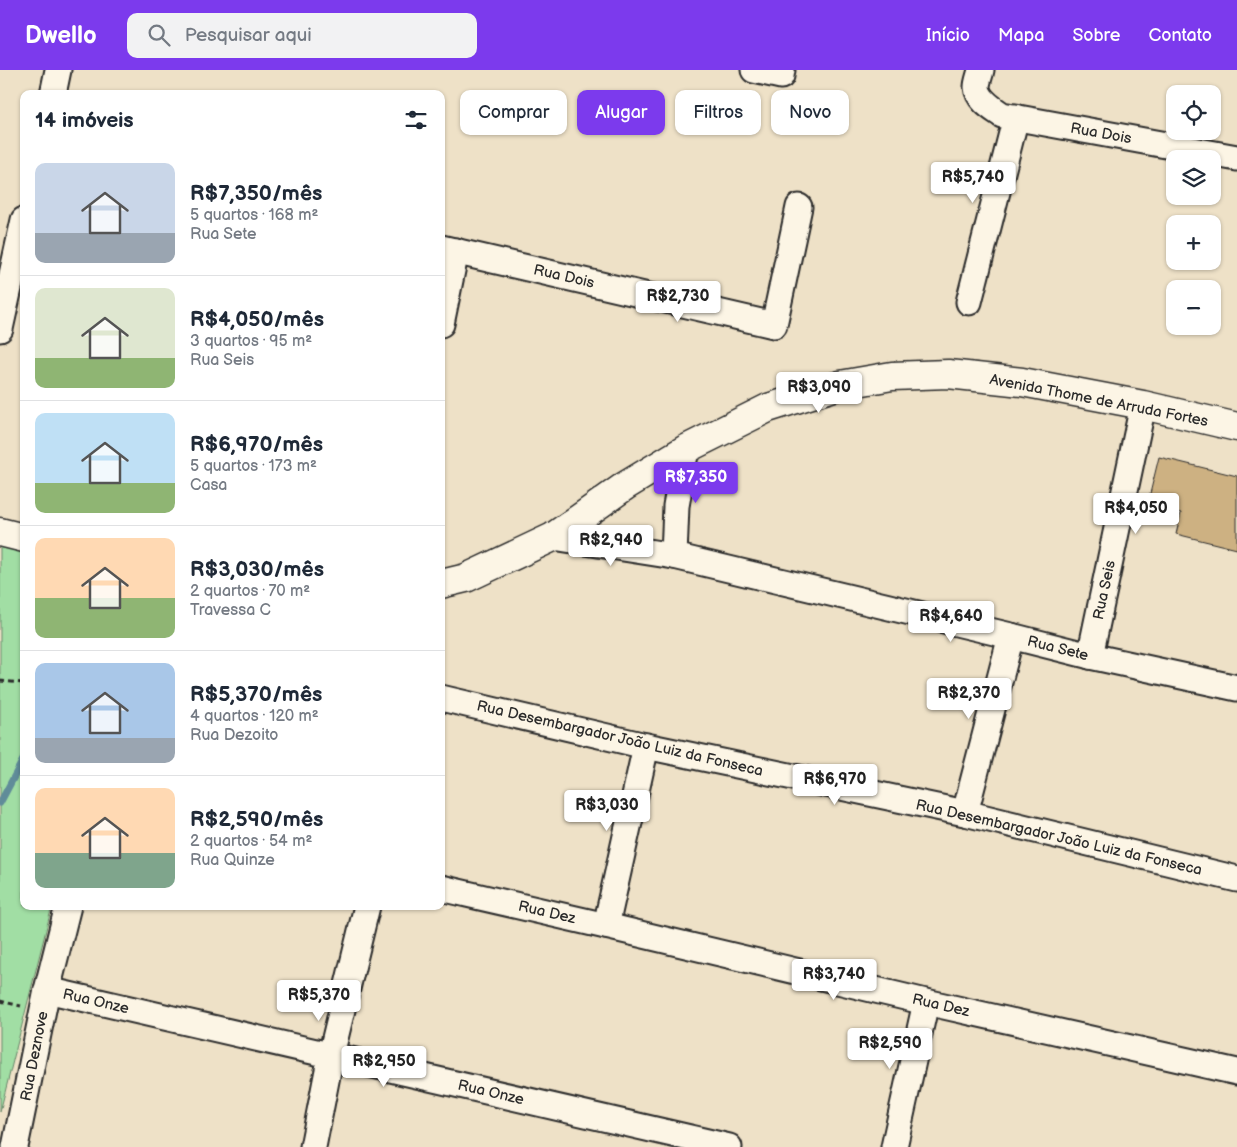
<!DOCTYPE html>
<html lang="pt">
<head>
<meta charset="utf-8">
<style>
  body { margin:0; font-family:"Balsamiq Sans",sans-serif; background:#f2f2f3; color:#1f2937; height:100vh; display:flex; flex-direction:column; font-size:19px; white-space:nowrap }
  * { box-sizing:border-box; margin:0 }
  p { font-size:16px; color:#747a83 }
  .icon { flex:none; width:28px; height:28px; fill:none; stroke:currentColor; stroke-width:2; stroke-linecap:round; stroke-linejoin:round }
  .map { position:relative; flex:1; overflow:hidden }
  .panel { position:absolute; left:20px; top:20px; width:425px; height:820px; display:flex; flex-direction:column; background:#fff; border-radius:10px; box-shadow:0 1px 4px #0004 }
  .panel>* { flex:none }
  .top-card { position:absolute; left:460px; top:20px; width:475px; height:45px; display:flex; gap:10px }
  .fabs { position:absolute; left:1166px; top:15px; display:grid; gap:10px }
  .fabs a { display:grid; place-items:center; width:55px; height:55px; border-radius:10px; background:#fff; box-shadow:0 1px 4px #0004; font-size:25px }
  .price { position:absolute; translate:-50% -42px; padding:0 11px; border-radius:5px; background:#fff; color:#222; font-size:16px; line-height:32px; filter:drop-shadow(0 1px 2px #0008) }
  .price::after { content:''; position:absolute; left:50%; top:30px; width:15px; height:11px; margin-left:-8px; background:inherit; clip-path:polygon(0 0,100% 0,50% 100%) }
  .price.selected { background:#7c3aed; color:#fff }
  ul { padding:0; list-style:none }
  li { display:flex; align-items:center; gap:15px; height:125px; padding:0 15px }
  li+li { border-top:1px solid #e0e1e3 }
  li span { display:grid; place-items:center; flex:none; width:140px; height:100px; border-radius:10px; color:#555 }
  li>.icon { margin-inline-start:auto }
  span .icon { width:60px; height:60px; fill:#fffc; stroke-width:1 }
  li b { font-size:21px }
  h2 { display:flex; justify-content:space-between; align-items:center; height:60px; padding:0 15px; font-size:21px }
  .pill { padding:0 18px; border-radius:10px; background:#fff; box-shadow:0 1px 4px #0004; font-size:18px; line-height:45px }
  .pill.selected { background:#7c3aed; color:#fff }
  header { display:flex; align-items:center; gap:30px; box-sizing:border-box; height:70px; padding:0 25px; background:#7c3aed; color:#fff }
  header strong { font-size:24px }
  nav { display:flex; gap:28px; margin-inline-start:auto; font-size:18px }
  .search { width:350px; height:45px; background:#f2f2f3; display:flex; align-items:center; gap:12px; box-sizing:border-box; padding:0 18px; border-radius:10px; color:#747a83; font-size:19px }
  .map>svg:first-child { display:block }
  .green { fill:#a1dea4; stroke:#668468 }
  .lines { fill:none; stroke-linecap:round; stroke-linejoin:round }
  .stream { stroke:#608c99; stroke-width:7 }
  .building { fill:#cdb182; stroke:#2b2b2b }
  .minor-casing { stroke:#2b2b2b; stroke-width:29 }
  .secondary-casing { stroke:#2b2b2b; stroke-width:31 }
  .path { stroke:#2b2b2b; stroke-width:3; stroke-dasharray:5 4; stroke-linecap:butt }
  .minor { stroke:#fcf5e5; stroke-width:25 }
  .secondary { stroke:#fcf5e5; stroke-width:28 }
  .labels { text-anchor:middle; stroke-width:4; stroke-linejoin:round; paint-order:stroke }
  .street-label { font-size:15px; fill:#2b2b2b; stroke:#fcf5e5 }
</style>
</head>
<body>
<header>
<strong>Dwello</strong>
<div class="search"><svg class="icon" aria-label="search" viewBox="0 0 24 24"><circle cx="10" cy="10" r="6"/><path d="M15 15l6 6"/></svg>Pesquisar aqui</div>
<nav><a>Início</a><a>Mapa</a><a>Sobre</a><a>Contato</a></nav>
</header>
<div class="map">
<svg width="1237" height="1077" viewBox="0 0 1237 1077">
  <rect width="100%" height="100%" fill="#eee1c7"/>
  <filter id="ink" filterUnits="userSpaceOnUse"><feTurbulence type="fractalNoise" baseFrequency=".02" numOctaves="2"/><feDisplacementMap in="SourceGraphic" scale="10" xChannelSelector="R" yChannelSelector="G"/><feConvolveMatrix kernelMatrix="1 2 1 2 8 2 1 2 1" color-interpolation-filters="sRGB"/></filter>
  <g filter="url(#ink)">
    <path class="green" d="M0,476l24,4v356h28l-52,206z"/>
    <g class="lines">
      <path class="stream" d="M0,733l24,-45"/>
    </g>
    <path class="building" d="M1159,387l78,19v73l-61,-15 5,-21 -26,-6 -2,9 -8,-2z"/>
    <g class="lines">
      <defs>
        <g id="minor">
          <path d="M754,0l27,6 1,-6"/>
          <path d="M981,0c-1,5 -4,12 -4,17 1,13 15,21 25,28l235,43"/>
          <path d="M53,24l5,-24"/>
          <path d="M441,178l333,77 25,-118"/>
          <path d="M969,232l47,-185"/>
          <path d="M441,254l15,-73"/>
          <path d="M0,259l24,-109"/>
          <path d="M553,467l121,19 337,80 79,20 147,32"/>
          <path d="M674,486l2,-50 10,-57"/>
          <path d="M1090,586l53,-251"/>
          <path d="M441,628l205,48 319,67 272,66"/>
          <path d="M965,743l46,-177"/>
          <path d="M441,818l165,38 320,76 311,70"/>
          <path d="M606,856l40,-180"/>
          <path d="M47,920l682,157"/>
          <path d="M15,1077l32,-157 21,-84"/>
          <path d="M313,1077l18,-92 36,-149"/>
          <path d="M894,1077l32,-145"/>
        </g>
        <g id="secondary">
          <path d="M0,462l24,6"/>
          <path d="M441,514l25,-6 87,-41 72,-51 61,-37 82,-41 72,-23 52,-9 56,-2 74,8 121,23 94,22"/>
        </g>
      </defs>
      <use href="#minor" class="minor-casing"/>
      <use href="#secondary" class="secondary-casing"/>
      <g class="path">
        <path d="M0,611l24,2"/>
        <path d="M0,931l21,5"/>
      </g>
      <use href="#minor" class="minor"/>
      <use href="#secondary" class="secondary"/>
    </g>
  </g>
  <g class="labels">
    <g class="street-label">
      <text transform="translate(1101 63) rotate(10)" y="5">Rua Dois</text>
      <text transform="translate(564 206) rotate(13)" y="5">Rua Dois</text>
      <text transform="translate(1099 330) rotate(11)" y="5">Avenida Thome de Arruda Fortes</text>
      <text transform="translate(1104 520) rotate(-78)" y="5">Rua Seis</text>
      <text transform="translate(1058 578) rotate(14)" y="5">Rua Sete</text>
      <text transform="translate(620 668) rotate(13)" y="5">Rua Desembargador João Luiz da Fonseca</text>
      <text transform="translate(1059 767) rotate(13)" y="5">Rua Desembargador João Luiz da Fonseca</text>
      <text transform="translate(547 842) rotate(13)" y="5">Rua Dez</text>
      <text transform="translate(96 931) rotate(13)" y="5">Rua Onze</text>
      <text transform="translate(941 935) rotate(13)" y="5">Rua Dez</text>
      <text transform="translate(34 986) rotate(-79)" y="5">Rua Deznove</text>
      <text transform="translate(491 1022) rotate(13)" y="5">Rua Onze</text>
    </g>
  </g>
</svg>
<div class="fabs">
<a><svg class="icon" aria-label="locate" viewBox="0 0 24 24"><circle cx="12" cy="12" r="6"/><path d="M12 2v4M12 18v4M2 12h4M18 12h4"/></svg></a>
<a><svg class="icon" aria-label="layers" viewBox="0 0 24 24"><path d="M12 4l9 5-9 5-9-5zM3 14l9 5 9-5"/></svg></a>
<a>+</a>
<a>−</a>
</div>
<b class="price" style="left:973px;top:134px">R$5,740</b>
<b class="price" style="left:678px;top:253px">R$2,730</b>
<b class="price" style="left:819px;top:344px">R$3,090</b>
<b class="price selected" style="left:696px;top:434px">R$7,350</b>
<b class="price" style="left:1136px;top:465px">R$4,050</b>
<b class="price" style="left:611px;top:497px">R$2,940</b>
<b class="price" style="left:951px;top:573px">R$4,640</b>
<b class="price" style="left:969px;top:650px">R$2,370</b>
<b class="price" style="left:835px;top:736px">R$6,970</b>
<b class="price" style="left:607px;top:762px">R$3,030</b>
<b class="price" style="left:834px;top:931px">R$3,740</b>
<b class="price" style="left:319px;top:952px">R$5,370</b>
<b class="price" style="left:890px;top:1000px">R$2,590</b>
<b class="price" style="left:384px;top:1018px">R$2,950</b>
<div class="top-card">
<a class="pill">Comprar</a>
<a class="pill selected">Alugar</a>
<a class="pill">Filtros</a>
<a class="pill">Novo</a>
</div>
<section class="panel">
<h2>14 imóveis<svg class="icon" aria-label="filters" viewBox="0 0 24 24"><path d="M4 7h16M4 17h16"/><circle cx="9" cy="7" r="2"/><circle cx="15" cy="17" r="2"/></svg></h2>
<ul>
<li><span style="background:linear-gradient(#c9d6e8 70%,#9aa5b1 0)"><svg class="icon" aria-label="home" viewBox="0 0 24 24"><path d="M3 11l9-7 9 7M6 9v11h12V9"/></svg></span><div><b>R$7,350/mês</b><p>5 quartos · 168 m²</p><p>Rua Sete</p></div></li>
<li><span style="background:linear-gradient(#dfe7d0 70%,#8fb573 0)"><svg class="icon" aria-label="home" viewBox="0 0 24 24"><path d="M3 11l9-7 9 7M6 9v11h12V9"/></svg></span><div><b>R$4,050/mês</b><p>3 quartos · 95 m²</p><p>Rua Seis</p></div></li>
<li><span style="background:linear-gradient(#bfe0f5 70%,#8fb573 0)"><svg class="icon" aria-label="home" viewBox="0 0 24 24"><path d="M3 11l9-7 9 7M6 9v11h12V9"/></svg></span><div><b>R$6,970/mês</b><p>5 quartos · 173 m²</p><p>Casa</p></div></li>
<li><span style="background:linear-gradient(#ffd9b3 60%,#8fb573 0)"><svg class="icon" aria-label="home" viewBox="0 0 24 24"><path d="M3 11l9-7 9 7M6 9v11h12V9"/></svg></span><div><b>R$3,030/mês</b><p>2 quartos · 70 m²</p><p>Travessa C</p></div></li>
<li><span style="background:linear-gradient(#a9c7e8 75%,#9aa5b1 0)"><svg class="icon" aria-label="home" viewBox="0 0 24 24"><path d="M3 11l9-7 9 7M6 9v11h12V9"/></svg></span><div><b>R$5,370/mês</b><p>4 quartos · 120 m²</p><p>Rua Dezoito</p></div></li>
<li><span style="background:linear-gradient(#ffd9b3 65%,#7fa58c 0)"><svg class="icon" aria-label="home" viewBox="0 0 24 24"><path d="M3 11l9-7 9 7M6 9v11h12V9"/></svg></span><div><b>R$2,590/mês</b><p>2 quartos · 54 m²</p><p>Rua Quinze</p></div></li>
</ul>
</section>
</div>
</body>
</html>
